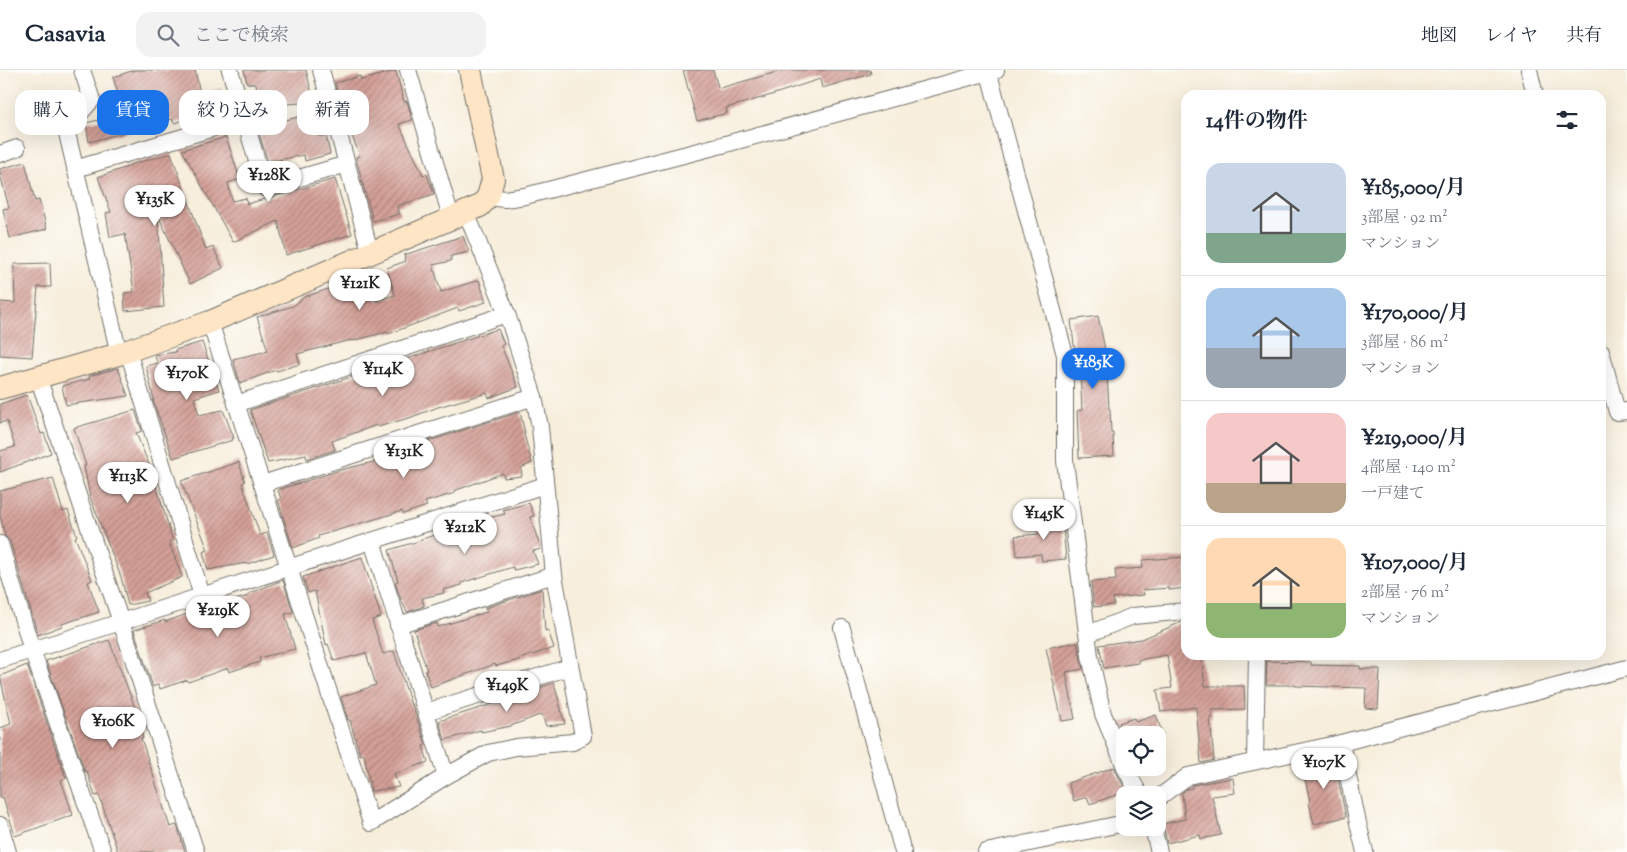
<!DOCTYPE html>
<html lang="ja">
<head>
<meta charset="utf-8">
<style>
  body { margin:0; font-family:"Sorts Mill Goudy","Noto Serif JP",serif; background:#f2f2f3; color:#1f2937; height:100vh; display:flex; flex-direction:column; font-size:19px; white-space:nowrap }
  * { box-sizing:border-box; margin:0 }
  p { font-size:16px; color:#747a83 }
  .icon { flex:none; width:28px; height:28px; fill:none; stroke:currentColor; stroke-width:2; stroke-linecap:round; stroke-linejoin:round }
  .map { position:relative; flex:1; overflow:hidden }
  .panel { position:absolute; left:1181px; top:20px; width:425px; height:570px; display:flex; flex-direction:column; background:#fff; border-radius:15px; box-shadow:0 5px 20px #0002 }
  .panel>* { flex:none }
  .banner { position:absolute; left:15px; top:20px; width:475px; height:45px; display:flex; gap:10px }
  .buttons { position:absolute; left:1116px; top:656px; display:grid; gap:10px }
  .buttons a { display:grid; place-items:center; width:50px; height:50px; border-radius:10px; background:#fff; box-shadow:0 5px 20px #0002; font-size:25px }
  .price { position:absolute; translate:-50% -42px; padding:0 11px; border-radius:18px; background:#fff; color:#222; font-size:16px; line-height:32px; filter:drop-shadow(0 1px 2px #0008) }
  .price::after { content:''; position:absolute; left:50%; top:30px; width:15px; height:11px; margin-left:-8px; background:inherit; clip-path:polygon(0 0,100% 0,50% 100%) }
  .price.current { background:#1a73e8; color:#fff }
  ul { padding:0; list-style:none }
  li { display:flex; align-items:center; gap:15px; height:125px; padding:0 25px }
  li+li { border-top:1px solid #e0e1e3 }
  li span { display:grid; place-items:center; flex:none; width:140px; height:100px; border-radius:15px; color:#555 }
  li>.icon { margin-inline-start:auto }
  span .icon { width:60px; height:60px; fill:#fffc; stroke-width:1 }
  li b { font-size:21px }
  h2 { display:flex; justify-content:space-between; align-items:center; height:60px; padding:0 25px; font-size:21px }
  .chip { padding:0 18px; border-radius:15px; background:#fff; box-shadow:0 5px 20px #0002; font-size:18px; line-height:45px }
  .chip.current { background:#1a73e8; color:#fff }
  header { display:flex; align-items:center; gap:30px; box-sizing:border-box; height:70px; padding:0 25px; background:#fff; border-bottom:1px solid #e0e1e3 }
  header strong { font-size:24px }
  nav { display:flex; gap:28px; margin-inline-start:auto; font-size:18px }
  .search { width:350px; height:45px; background:#f2f2f3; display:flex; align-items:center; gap:12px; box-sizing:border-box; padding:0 18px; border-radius:15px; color:#747a83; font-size:19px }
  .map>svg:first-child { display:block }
  .building { fill:url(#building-hatch) }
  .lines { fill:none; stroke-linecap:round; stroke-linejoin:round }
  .street-casing { stroke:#726f69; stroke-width:18 }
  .secondary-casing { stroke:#726f69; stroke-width:24 }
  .street { stroke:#fff; stroke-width:16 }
  .secondary { stroke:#fde5c5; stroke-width:22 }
</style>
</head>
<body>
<header>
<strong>Casavia</strong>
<div class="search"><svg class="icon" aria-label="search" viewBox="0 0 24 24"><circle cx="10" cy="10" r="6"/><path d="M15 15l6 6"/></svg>ここで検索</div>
<nav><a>地図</a><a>レイヤ</a><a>共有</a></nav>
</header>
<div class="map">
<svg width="1627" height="782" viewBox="0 0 1627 782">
  <defs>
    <pattern id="building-hatch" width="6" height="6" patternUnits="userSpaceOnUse" patternTransform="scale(1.25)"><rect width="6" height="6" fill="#d4a098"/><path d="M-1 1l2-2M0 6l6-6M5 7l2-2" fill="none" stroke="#ac837c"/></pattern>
  </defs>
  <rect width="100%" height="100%" fill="#fdfcf7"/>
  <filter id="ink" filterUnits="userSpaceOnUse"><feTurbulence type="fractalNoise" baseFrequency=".02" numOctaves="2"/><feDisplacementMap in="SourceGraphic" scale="10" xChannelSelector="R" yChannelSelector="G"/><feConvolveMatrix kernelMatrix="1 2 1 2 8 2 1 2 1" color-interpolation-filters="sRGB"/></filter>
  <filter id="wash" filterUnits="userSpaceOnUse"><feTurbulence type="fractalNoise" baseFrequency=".0096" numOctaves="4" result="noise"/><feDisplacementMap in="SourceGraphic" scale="20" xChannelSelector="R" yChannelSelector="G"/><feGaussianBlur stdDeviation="1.12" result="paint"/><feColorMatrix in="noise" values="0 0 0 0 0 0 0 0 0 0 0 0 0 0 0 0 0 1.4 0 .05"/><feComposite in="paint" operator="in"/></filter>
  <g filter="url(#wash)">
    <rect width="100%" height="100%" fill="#f7eedc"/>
    <g id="blocks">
      <g class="building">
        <path d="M135,0h60l5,23 21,-4 7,19h-4v7l-21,6 -2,-5 -27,7 -2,-4 -27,8 -56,15 -3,-19 38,-9 -11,-37z"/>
        <path d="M244,0h62l8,32 -54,4 -4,-22 -9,-1z"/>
        <path d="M683,0h30l5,17 2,1 64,-18h86l1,4 -49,14 -2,-9 -55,18 -39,11 1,5 -30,8z"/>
        <path d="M396,1l8,31 3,-1 5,19 -13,4 24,51 4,-1 7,20 -37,12 3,8 -27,7 -17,-63v-1l4,-1 -14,-35 -11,-38 25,-7 1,4z"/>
        <path d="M311,44l7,22h8l4,18 -25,7 -1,-6 -36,7 -11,-35z"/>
        <path d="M226,67l14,42 -12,4 4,18 14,-3 1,6 88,-25 17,55 -66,21 -8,-34 -45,21 -51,-92z"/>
        <path d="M171,83l35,97 7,-3 10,21 -33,16 -32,-69 6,92 -39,4 -1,-18 10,-1 -9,-58 -15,3 -4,-24 5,-1 -13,-35 32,-11 -1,-1z"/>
        <path d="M25,92l10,39 4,-1 8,29 -37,9 -7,-29 6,-1 -9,-34v-5z"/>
        <path d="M463,166l6,16 -18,4v5l-18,4 8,27 38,-12 7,22 -27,9 -1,-3 -70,26 -1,-2 -35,9 -1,-1 -54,14 3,10 -23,7 -1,-1 -36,13 -7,-24 35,-8 -11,-34 36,-11 11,-9 63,-21 9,25 19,-6 -8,-27 19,-7 -2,-6z"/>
        <path d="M50,193l1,24h-13l-6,70 -32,-2v-53l15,1 -1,-39z"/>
        <path d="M1098,246l8,38 3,55h1l1,24h2l1,23 -35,2 -2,-47 5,-1 -3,-58 -4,1 -4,-33z"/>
        <path d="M498,259l6,15 -3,2 17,41 -29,11 -2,-5 -49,14 -26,10 -34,10 -1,-2 -45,16 3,9 -28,9 -1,-4 -38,8 -18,-53z"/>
        <path d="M202,272l17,48 -25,8 5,17 24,-5 11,28h-2l1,2 -60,18 -20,-58h1l-8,-34 12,-3 -4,-8 22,-3 -1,-2z"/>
        <path d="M118,298l10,28 -62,9 -4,-19 28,-7 -1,-3z"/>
        <path d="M27,325l14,39 3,-1 7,20 -51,19v-21l15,-4 -8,-26 -7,2v-19z"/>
        <path d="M135,340l7,21 -6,2 16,39 21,69 -4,1 13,35 -37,16 3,8 -20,4 -7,-28 -31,-80 -6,-31h2l-12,-38z"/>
        <path d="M520,342l5,21 -1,1 8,29 -11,5 1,8 -18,2 -1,-5 -49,18 1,2 -30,9 2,4 -24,8 -1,-3 -84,25 1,2 -26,10 -15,-48 3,-1 -3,-9 62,-20 42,-10 -1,-3 26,-9z"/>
        <path d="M239,392l6,20 -3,1 18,52 7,-2 7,22 -27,9 -1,-1 -38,7 -5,-18 5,-2 -27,-69z"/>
        <path d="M53,408l10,34 5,-2 9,26 -2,1 17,43 -4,2 11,30 -37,12v2l-24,9 -28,-94 -5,-5 -5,-21v-24z"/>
        <path d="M529,433l5,13 -4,1 11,32 -8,2 5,13 -24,6 -1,-3 -52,16 1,2 -19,5 1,3 -22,5 2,8 -17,6 -6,-12 -6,-18 3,-1 -9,-31 33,-10v-1l42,-13 -1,-2 42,-10 -2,-4z"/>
        <path d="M1062,446l4,43 -24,2 -1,-7 -24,2 -2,-20 25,-2 -2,-16z"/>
        <path d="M362,487l19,60 -9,3 11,34 11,-3 17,54 1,-1 14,41 -3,1 5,16 -34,12 5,13 -28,4 -7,-37 -4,1 -10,-35h-2l-7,-23 35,-12 -10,-32 -32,8 -6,-17 -2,1 -11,-54 -7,2 -5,-16z"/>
        <path d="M1186,487v31l-17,2v-2l-26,2 1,5 -31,3 1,7 -20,2 -3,-25 25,-2 -1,-10 28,-2 -1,-8z"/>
        <path d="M283,510l10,32 -8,2 10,35 -36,9 1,4 -31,10 -1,-4 -40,14 -1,-2 -27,9 -1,-5 -6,3 -19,-57 31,-10v2l33,-12 51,-14 -1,-2z"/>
        <path d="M542,519l3,42 3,-1 6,18 -35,11v1l-23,6 -1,-2 -64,23 -6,-16h2l-13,-41 23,-7 1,4 49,-15 -2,-4z"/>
        <path d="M1184,551h2v34h15l4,31h39l1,23 -33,1v8h-2l4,42 -13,3 -5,-56 -35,5 -4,-22 15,-2 -5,-33 -29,5v3l-34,5 -5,-23 43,-6z"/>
        <path d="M109,570l24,62 10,36h-2l29,89 7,-2 8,27h-67l-19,-57 -4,1 -8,-25 -2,1 -39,-111z"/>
        <path d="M1077,572l6,27 -17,3 9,47 -13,2 -16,-73z"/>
        <path d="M1267,591l44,1v3l49,1v3h20l-2,40 -13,-1 1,-20 -71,-2v-1h-29z"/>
        <path d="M27,595l39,113 -5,2 12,35 -58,21 -12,-39 -3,1v-70l11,-4 -11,-48z"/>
        <path d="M554,613l11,41 -19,2 -4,-12 -31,12 -30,6v-2l-36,10 -6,-19 66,-21v-2l8,-3 22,-4v-2z"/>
        <path d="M1156,645l7,20h-40l-4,-12 15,-5 2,4z"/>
        <path d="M1333,685l13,62 -32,7 -5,-22 1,-1 -9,-39z"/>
        <path d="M1114,697l11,22v3l-35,12 -3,-7 -13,4 -6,-18z"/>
        <path d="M1233,708l2,15 -23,3 9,39 -20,4 -1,-4 -33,8 -4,-19 22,-5 -3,-26 5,-4 5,-1v-3z"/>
      </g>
    </g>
  </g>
  <g filter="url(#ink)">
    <use href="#blocks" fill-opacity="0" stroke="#726f69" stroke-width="1"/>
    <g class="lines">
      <defs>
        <g id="street">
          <path d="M82,0l10,30 -26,29 53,225"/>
          <path d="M230,0l35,118 82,-24 23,88"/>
          <path d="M321,0l26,94"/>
          <path d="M408,0l43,147"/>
          <path d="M988,0l77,285v106l25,195 13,58 22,53"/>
          <path d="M1529,0l6,25"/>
          <path d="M0,84l17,-6"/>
          <path d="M75,99l169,-50"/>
          <path d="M488,127l17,2 20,-3 197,-51 274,-75"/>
          <path d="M210,252l161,501 75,-47 42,-23 28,-6 57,-5 10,-6 -29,-161 -14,-148 -6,-30 -27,-83 -41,-102"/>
          <path d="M128,281l74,245"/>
          <path d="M1601,281l16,61 10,-1"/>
          <path d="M38,307l83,245 75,230"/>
          <path d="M236,334l271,-90"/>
          <path d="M262,414l272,-87"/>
          <path d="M372,471l74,235"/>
          <path d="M0,474l32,106 71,202"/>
          <path d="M398,555l156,-50"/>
          <path d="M842,558l61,224"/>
          <path d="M1088,564l45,-18 53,-5"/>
          <path d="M0,590l121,-38 424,-137"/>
          <path d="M426,642l144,-45"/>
          <path d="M1341,673l17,80 7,29"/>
          <path d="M1255,691l2,-106"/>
          <path d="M1125,698l15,27"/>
          <path d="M1158,728l30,-22 153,-33 286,-75"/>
          <path d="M0,755l8,27"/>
          <path d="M1153,758l6,24"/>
          <path d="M986,782l139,-29"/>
        </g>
        <path id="secondary" d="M0,318l119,-34 91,-32 270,-116 8,-9 5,-18 -23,-109"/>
      </defs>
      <use href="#street" class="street-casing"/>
      <use href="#secondary" class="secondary-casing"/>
      <use href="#street" class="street"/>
      <use href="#secondary" class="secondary"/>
    </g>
  </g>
</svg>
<div class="buttons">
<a><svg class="icon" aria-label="locate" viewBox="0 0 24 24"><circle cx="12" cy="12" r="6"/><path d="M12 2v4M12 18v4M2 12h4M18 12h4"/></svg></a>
<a><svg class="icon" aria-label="layers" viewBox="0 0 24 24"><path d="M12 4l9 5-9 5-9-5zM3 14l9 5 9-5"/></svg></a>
</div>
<b class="price" style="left:269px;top:133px">¥128K</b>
<b class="price" style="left:155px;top:157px">¥135K</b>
<b class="price" style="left:360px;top:241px">¥121K</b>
<b class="price current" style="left:1093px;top:320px">¥185K</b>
<b class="price" style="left:383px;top:327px">¥114K</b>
<b class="price" style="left:187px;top:331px">¥170K</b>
<b class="price" style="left:404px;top:409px">¥131K</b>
<b class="price" style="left:128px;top:434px">¥113K</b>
<b class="price" style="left:1044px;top:471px">¥145K</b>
<b class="price" style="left:465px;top:485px">¥212K</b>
<b class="price" style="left:218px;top:568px">¥219K</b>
<b class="price" style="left:507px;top:643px">¥149K</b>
<b class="price" style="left:113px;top:679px">¥106K</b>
<b class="price" style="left:1324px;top:720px">¥107K</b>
<div class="banner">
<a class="chip">購入</a>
<a class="chip current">賃貸</a>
<a class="chip">絞り込み</a>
<a class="chip">新着</a>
</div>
<section class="panel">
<h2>14件の物件<svg class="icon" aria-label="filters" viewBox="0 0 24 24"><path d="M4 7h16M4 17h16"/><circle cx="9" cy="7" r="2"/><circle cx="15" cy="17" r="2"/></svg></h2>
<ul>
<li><span style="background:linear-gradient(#c9d6e8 70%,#7fa58c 0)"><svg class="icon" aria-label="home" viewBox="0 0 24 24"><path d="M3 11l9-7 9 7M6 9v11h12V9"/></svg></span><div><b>¥185,000/月</b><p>3部屋 · 92 m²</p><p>マンション</p></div></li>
<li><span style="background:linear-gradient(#a9c7e8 60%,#9aa5b1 0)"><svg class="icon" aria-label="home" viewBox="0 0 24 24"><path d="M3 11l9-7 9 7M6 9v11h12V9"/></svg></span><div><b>¥170,000/月</b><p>3部屋 · 86 m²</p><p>マンション</p></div></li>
<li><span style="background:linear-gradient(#f6c9c9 70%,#b9a48a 0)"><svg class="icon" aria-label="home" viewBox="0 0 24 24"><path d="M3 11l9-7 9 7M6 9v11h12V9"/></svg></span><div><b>¥219,000/月</b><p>4部屋 · 140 m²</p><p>一戸建て</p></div></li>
<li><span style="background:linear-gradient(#ffd9b3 65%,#8fb573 0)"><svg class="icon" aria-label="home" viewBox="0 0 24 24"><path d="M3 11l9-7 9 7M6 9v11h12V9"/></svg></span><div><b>¥107,000/月</b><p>2部屋 · 76 m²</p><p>マンション</p></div></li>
</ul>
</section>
</div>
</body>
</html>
